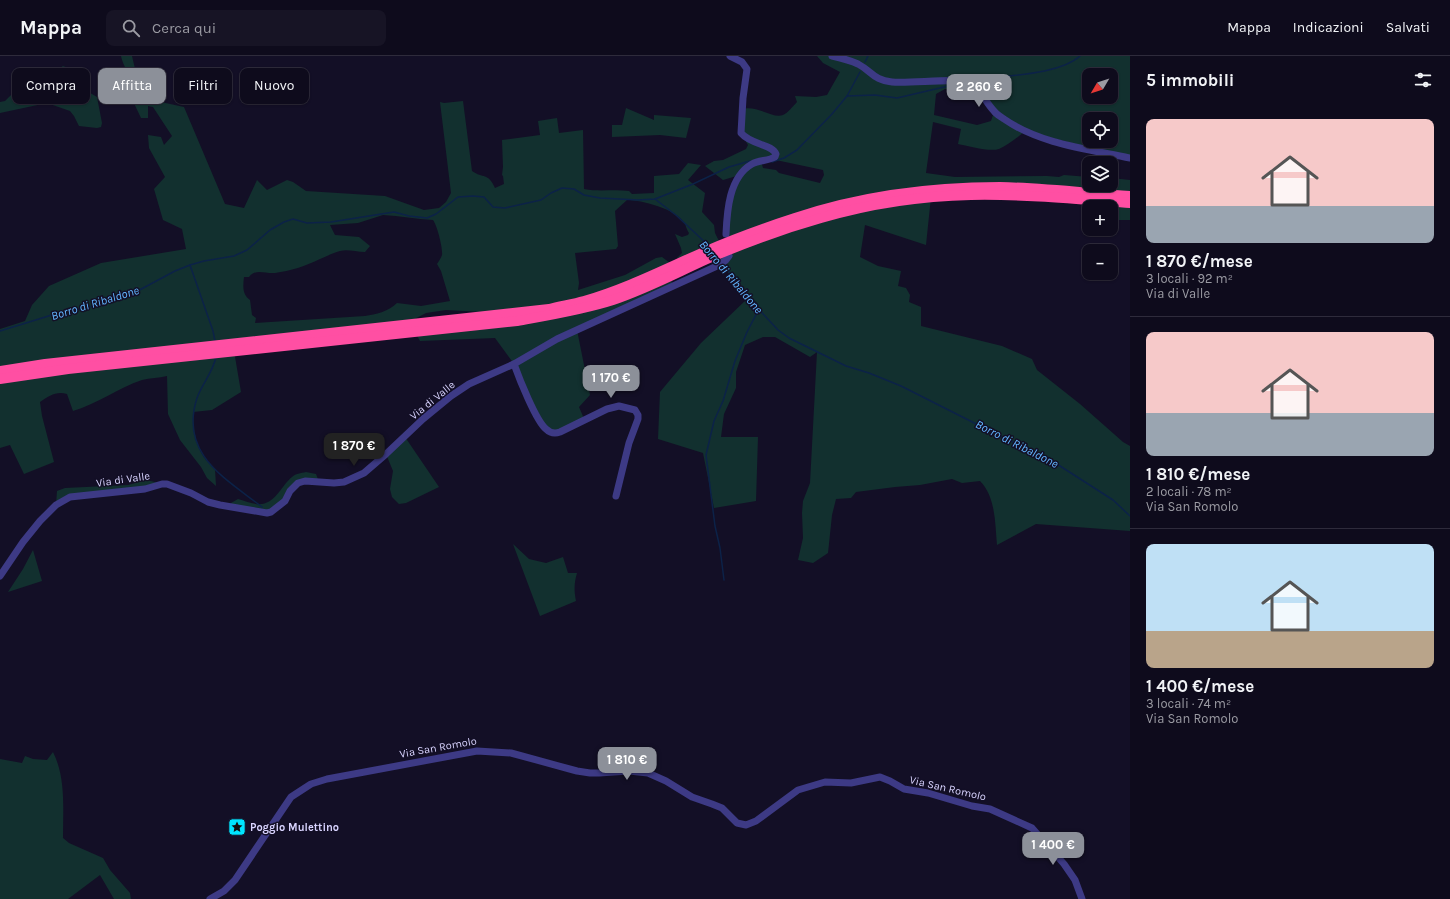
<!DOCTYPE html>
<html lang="it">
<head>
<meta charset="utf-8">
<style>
  body { margin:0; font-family:Karla,sans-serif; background:#171425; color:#f1f3f6; height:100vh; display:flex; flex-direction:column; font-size:15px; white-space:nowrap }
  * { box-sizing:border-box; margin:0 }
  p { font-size:13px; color:#9b9ba3 }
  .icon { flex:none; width:22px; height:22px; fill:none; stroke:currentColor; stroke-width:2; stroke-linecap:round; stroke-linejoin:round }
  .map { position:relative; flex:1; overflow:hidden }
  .side { display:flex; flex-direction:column; background:#0e0b1c; width:320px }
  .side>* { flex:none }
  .guide { position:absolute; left:12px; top:12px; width:380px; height:36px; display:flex; gap:8px }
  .needle { width:26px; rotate:231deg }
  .tools { position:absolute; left:1082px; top:12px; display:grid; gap:8px }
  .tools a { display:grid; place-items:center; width:36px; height:36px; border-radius:8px; background:#0e0b1c; box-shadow:0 1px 3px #0004,0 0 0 1px #2e2b3b; font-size:20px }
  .price { position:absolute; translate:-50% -34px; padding:0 9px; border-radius:8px; background:#8c9099; color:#fff; font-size:13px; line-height:26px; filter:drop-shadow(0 1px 2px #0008) }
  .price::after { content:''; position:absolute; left:50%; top:24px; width:12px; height:9px; margin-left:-6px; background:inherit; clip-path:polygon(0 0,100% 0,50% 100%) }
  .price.active { background:#222; color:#fff }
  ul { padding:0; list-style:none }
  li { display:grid; align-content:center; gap:8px; height:212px; padding:0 16px }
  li+li { border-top:1px solid #2e2b3b }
  li span { display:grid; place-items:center; height:124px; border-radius:8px; color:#555 }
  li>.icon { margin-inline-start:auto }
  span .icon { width:72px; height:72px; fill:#fffc; stroke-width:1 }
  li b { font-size:17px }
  h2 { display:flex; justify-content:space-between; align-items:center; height:48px; padding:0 16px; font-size:17px }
  .pill { padding:0 14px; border-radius:8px; background:#0e0b1c; box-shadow:0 1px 3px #0004,0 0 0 1px #2e2b3b; font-size:14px; line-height:36px }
  .pill.active { background:#8c9099; color:#fff }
  header { display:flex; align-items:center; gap:24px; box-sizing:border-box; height:56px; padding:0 20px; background:#0e0b1c; border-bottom:1px solid #2e2b3b }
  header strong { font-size:19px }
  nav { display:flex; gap:22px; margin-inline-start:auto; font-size:14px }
  .search { width:280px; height:36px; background:#171425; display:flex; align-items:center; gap:10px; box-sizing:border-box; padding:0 14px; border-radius:8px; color:#9b9ba3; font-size:15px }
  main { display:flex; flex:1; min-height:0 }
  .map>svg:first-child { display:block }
  .green { fill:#12302f; fill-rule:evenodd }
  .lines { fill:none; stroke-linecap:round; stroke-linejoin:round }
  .stream { stroke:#0c2248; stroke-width:1.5 }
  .minor { stroke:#3d3a85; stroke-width:7 }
  .highway { stroke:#ff4fa3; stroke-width:10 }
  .labels { text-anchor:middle; stroke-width:3; stroke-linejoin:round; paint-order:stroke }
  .street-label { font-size:11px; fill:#d9d4ff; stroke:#130f26 }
  .poi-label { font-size:11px; font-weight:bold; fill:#d9d4ff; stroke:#130f26; text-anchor:start }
  .water-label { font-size:12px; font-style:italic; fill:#62b6ff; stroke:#130f26 }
</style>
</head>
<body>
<header>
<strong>Mappa</strong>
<div class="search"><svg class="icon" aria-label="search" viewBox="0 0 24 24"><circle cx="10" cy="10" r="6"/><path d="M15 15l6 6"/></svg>Cerca qui</div>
<nav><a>Mappa</a><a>Indicazioni</a><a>Salvati</a></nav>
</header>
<main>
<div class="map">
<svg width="1130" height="843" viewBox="0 0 1130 843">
  <rect width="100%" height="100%" fill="#130f26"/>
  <g class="green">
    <path d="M121,0h11l4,17 25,29 23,5 41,97 19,4 13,-28 10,10 20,-10 6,2 13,9 79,5 39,14 15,-2 7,-6 5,-9 -11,-91 4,1 19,-2 9,70c11,8 16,1 23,17l9,-4 -1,-8 -1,-1 1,-8 -1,-27 38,-5 -2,-14 19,-3 2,15 24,-3 1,59c15,3 30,0 45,2l3,3 22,-1v-17l25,-2 9,-11 13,2 -13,15 17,13 -3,19 12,13 1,8 6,12 -41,18 -3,-5 5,-5 -1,-5 -6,-14 7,3 6,-2 1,-2c-3,-4 -3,-9 -6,-12 -9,-12 -41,-21 -56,-21l-12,11 3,35 -2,3 -41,4 4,30 -1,7 47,-15 31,-17 6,-1 12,9 -90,35 -101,11 -37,-2 -20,3 -25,13 -401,45v-42l25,-8 7,-16 17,-19 52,-23 85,-14 -4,-20 -19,-9 -9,-31 11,-12 -16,-29 -1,-13 13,2 3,8 8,-9 -19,-29 -5,-1v12h-7l-10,-21 -10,-4 -2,-8 11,-1c0,-10 -7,-18 -9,-28zM383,159c17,1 33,4 50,5 4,5 10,28 9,35 -1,3 -3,6 -5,9l4,7 9,30 -29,5 -24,-3c-9,9 -21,11 -32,13l-110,7 1,-5 -4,-3 -2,-15c-8,-6 -7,-14 -6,-23h5c7,-9 16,-3 26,-4 15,-2 31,-7 45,-14 7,-3 13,-6 20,-8 8,-2 16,1 25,1l5,-6 -11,-9 -24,-2 -5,-10 28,-2z"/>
    <path d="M817,0h313v102l-105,-27c-8,7 -17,14 -26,18 -9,3 -31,-3 -41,-5l3,-15 -28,-7 -7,51 29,4 92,-1 12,1 5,-2 25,2v8h22v-7l19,2v16l-158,-8 -245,54v-26l13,-41 -17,5 -18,-14 9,-5 9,-1 23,-11 2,-4 -7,-12 1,-24c15,-4 31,10 41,6 5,-2 10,-9 14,-13l-2,-6 21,1 11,-2 13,-23 -17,-9zM1089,19h22v22h-22zM945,33h32l17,23 -3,9 -14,4 -43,-10 2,-21zM1089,63h22v22h-22zM771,103l52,11 1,5 -4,8 -41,-10 -3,-3 -13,-2 -2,-7z"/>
    <path d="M63,10l13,5 4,16 17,10 5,26 -1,4 -4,1 -18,-2 -5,-10 -4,-5 -23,-8 -47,10v-11l5,-1 9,-9 21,-7 2,-6 20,1 3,-12z"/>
    <path d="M626,52l28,12v-5l37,3 -5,20 -26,-3 -48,2v-12h10z"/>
    <path d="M931,141l-5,48 -61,-20 -5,32 18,9 23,5 -3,15 8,2 4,7 -1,7 12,5v19l81,20 30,13 5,11 43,34 43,38 7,4v85l-94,-7 -39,21c-2,-21 -1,-48 -17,-64l-18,2 -10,-4 -32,6 -25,2 -39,5 -5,6 -15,1 -4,16 -4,38 -15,10 -15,-3 5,-22 -1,-25 1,-12 7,-18 7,-131 -7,5 -35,-20h-12l-18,8 -9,27v16l-12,26 -3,23h37l-2,64 -42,7 -11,-55 -45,-14 2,-47 41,-49 46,-44 -23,-32 -6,-12 84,-31z"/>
    <path d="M1112,146l18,1v17h-14z"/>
    <path d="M670,220l3,9 -96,45 13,65 -11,12 6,14 -25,11 -15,-4 -31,-64 -19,-26 -75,3 -5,-9 102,-11z"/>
    <path d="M234,295l7,41 -29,18 -19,2c1,24 3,41 22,57l1,17 -9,-8 -6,-11 -21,-27 -12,-26 -1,-38c-8,2 -17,2 -25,4 -24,8 -45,24 -69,31l-6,-17c-11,-3 -18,2 -27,8l2,14 12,46 -30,12 -14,-29 -10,3v-69z"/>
    <path d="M405,381l34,50 -33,16 -7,1 -7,-7 -2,-8 3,-18 -7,-17z"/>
    <path d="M306,416l10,2 3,8 -14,-1 -34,31 -41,-5 1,-4 7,-4c7,2 16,6 24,5 14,-2 20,-19 30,-27 3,-3 9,-4 14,-5z"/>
    <path d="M147,424l15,4 -92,13 -14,8 1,-14 8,-3 63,-3z"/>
    <path d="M513,488l16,15 17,4 17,-6 5,16h9c-3,10 -3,18 -1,28l-36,15z"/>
    <path d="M33,494l9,31 -34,11 15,-23z"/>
    <path d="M53,696c13,26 10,57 10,86l6,5 34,15 7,12 20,23 1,6h-17l-14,-24 -32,24h-68v-140l22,4 3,-7 8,3 14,1z"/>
  </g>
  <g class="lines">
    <g class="stream">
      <path d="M865,6l3,-6"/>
      <path d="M972,24c30,-5 86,-4 108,-24"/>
      <path d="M847,40l28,-1 22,3 60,-14"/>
      <path d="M772,106l12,-4 13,-8 35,-36 15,-18 13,-24"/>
      <path d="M655,143l22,17 32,30"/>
      <path d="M190,209l23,66 2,10"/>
      <path d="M724,209l28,37 26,28 11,8 57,28 23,7 32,13 101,51 44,20 67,43 17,16"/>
      <path d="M0,275l55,-17 39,-8 38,-12 43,-23 15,-6 14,-4 30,-5 13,-6 23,-20 14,-8 9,-3 14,4 24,-1 63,-10 15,4 18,2 9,-4 22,-17 15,-1 11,1 9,10 12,1 36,-8 10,-7 11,-5 12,1 10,6 16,3 38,2 17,-1 38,-15 36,-17 21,-6"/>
      <path d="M216,301c-3,15 -14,27 -19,41 -18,56 28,80 65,109"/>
      <path d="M724,524l-4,-32 -5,-22 -9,-71 8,-34 9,-20 12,-40 12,-29 12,-23"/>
    </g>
    <g class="minor">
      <path d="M832,0c9,2 18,4 26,8 15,8 15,16 34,18 18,2 68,-5 79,1 10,7 15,20 23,28 2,3 6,5 10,8 36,25 83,30 126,39"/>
      <path d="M726,178c1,-23 3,-57 26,-70 7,-4 16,-3 23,-7l1,-3c-4,-10 -25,-9 -35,-21l2,-35 4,-29 -5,-7 -12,-6"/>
      <path d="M514,308c5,14 22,57 32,65 4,4 9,5 14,3l47,-23 12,-3 16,4 3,5v4l-9,24 -13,53"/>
      <path d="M0,520l23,-34 17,-21 16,-16 14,-8 75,-8 17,-5h5l24,9 17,9 12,3 47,8 4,-1 14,-11 5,-10 8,-8 7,-2 29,2 10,-1 20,-9 22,-19 37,-35 28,-23 18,-12 45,-20 43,-25 160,-73 9,-6 3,-4"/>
      <path d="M210,843l14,-8 11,-11 56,-83 20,-13 16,-5 150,-28 34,2 66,18 13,2h9l30,-2 19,2 18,8 26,16 20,7 10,4 15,15 9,2 10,-4 42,-31 27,-8 26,1 29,-6 10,4 14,8 24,4 44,13 18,3 42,19 32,36 11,16 7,19"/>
    </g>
    <g class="highway">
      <path d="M0,315l45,-7 504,-55c12,-3 24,-5 35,-8 42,-12 81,-32 120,-49 30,-13 60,-24 91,-34 66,-22 136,-31 205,-31 43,1 87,6 130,9"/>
      <path d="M0,323l68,-10 449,-48c33,-6 65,-11 96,-21 33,-11 63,-27 94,-41 37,-16 75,-30 114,-41 48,-14 99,-22 150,-23 53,-1 106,4 159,8"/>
    </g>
  </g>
  <defs>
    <symbol id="sight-square" viewBox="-11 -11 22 22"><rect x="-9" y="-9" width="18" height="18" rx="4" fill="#00e5ff" stroke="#130f26"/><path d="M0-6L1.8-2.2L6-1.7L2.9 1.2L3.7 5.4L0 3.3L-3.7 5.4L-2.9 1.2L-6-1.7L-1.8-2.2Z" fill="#111"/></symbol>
  </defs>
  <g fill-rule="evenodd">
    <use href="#sight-square" x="227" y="761" width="20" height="20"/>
  </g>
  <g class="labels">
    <g class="street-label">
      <text transform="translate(432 344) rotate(-39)" y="4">Via di Valle</text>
      <text transform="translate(123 423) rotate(-8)" y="4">Via di Valle</text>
      <text transform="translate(438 691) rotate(-10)" y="4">Via San Romolo</text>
      <text transform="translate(948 732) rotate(13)" y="4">Via San Romolo</text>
    </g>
    <g class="poi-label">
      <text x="250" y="775">Poggio Mulettino</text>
    </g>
    <g class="water-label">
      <text transform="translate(731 221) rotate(50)" y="4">Borro di Ribaldone</text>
      <text transform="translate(95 247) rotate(-17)" y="4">Borro di Ribaldone</text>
      <text transform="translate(1017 388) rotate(27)" y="4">Borro di Ribaldone</text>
    </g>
  </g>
</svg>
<div class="tools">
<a><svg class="needle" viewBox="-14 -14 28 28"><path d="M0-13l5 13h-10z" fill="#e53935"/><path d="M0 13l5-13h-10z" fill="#9b9ba3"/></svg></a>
<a><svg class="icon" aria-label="locate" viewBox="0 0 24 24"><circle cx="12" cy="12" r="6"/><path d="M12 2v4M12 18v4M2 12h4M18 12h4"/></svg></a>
<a><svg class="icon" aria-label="layers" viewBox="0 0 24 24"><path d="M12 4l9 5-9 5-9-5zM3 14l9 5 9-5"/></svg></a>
<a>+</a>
<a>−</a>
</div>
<b class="price" style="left:979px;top:52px">2 260 €</b>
<b class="price" style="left:611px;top:343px">1 170 €</b>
<b class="price active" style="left:354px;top:411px">1 870 €</b>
<b class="price" style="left:627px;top:725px">1 810 €</b>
<b class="price" style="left:1053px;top:810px">1 400 €</b>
<div class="guide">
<a class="pill">Compra</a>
<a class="pill active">Affitta</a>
<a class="pill">Filtri</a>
<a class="pill">Nuovo</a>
</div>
</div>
<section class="side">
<h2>5 immobili<svg class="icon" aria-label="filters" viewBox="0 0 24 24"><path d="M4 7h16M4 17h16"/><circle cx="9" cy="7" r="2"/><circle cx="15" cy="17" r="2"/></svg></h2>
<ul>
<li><span style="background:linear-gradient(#f6c9c9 70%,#9aa5b1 0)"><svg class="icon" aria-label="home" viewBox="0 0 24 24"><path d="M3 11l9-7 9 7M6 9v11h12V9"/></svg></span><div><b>1 870 €/mese</b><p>3 locali · 92 m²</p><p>Via di Valle</p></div></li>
<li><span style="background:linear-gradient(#f6c9c9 65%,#9aa5b1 0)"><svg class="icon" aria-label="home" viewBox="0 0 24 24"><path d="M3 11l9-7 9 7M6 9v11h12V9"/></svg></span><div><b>1 810 €/mese</b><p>2 locali · 78 m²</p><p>Via San Romolo</p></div></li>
<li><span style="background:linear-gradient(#bfe0f5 70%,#b9a48a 0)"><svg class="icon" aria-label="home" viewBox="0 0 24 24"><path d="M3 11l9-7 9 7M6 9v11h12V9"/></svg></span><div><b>1 400 €/mese</b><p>3 locali · 74 m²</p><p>Via San Romolo</p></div></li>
</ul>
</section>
</main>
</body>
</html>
